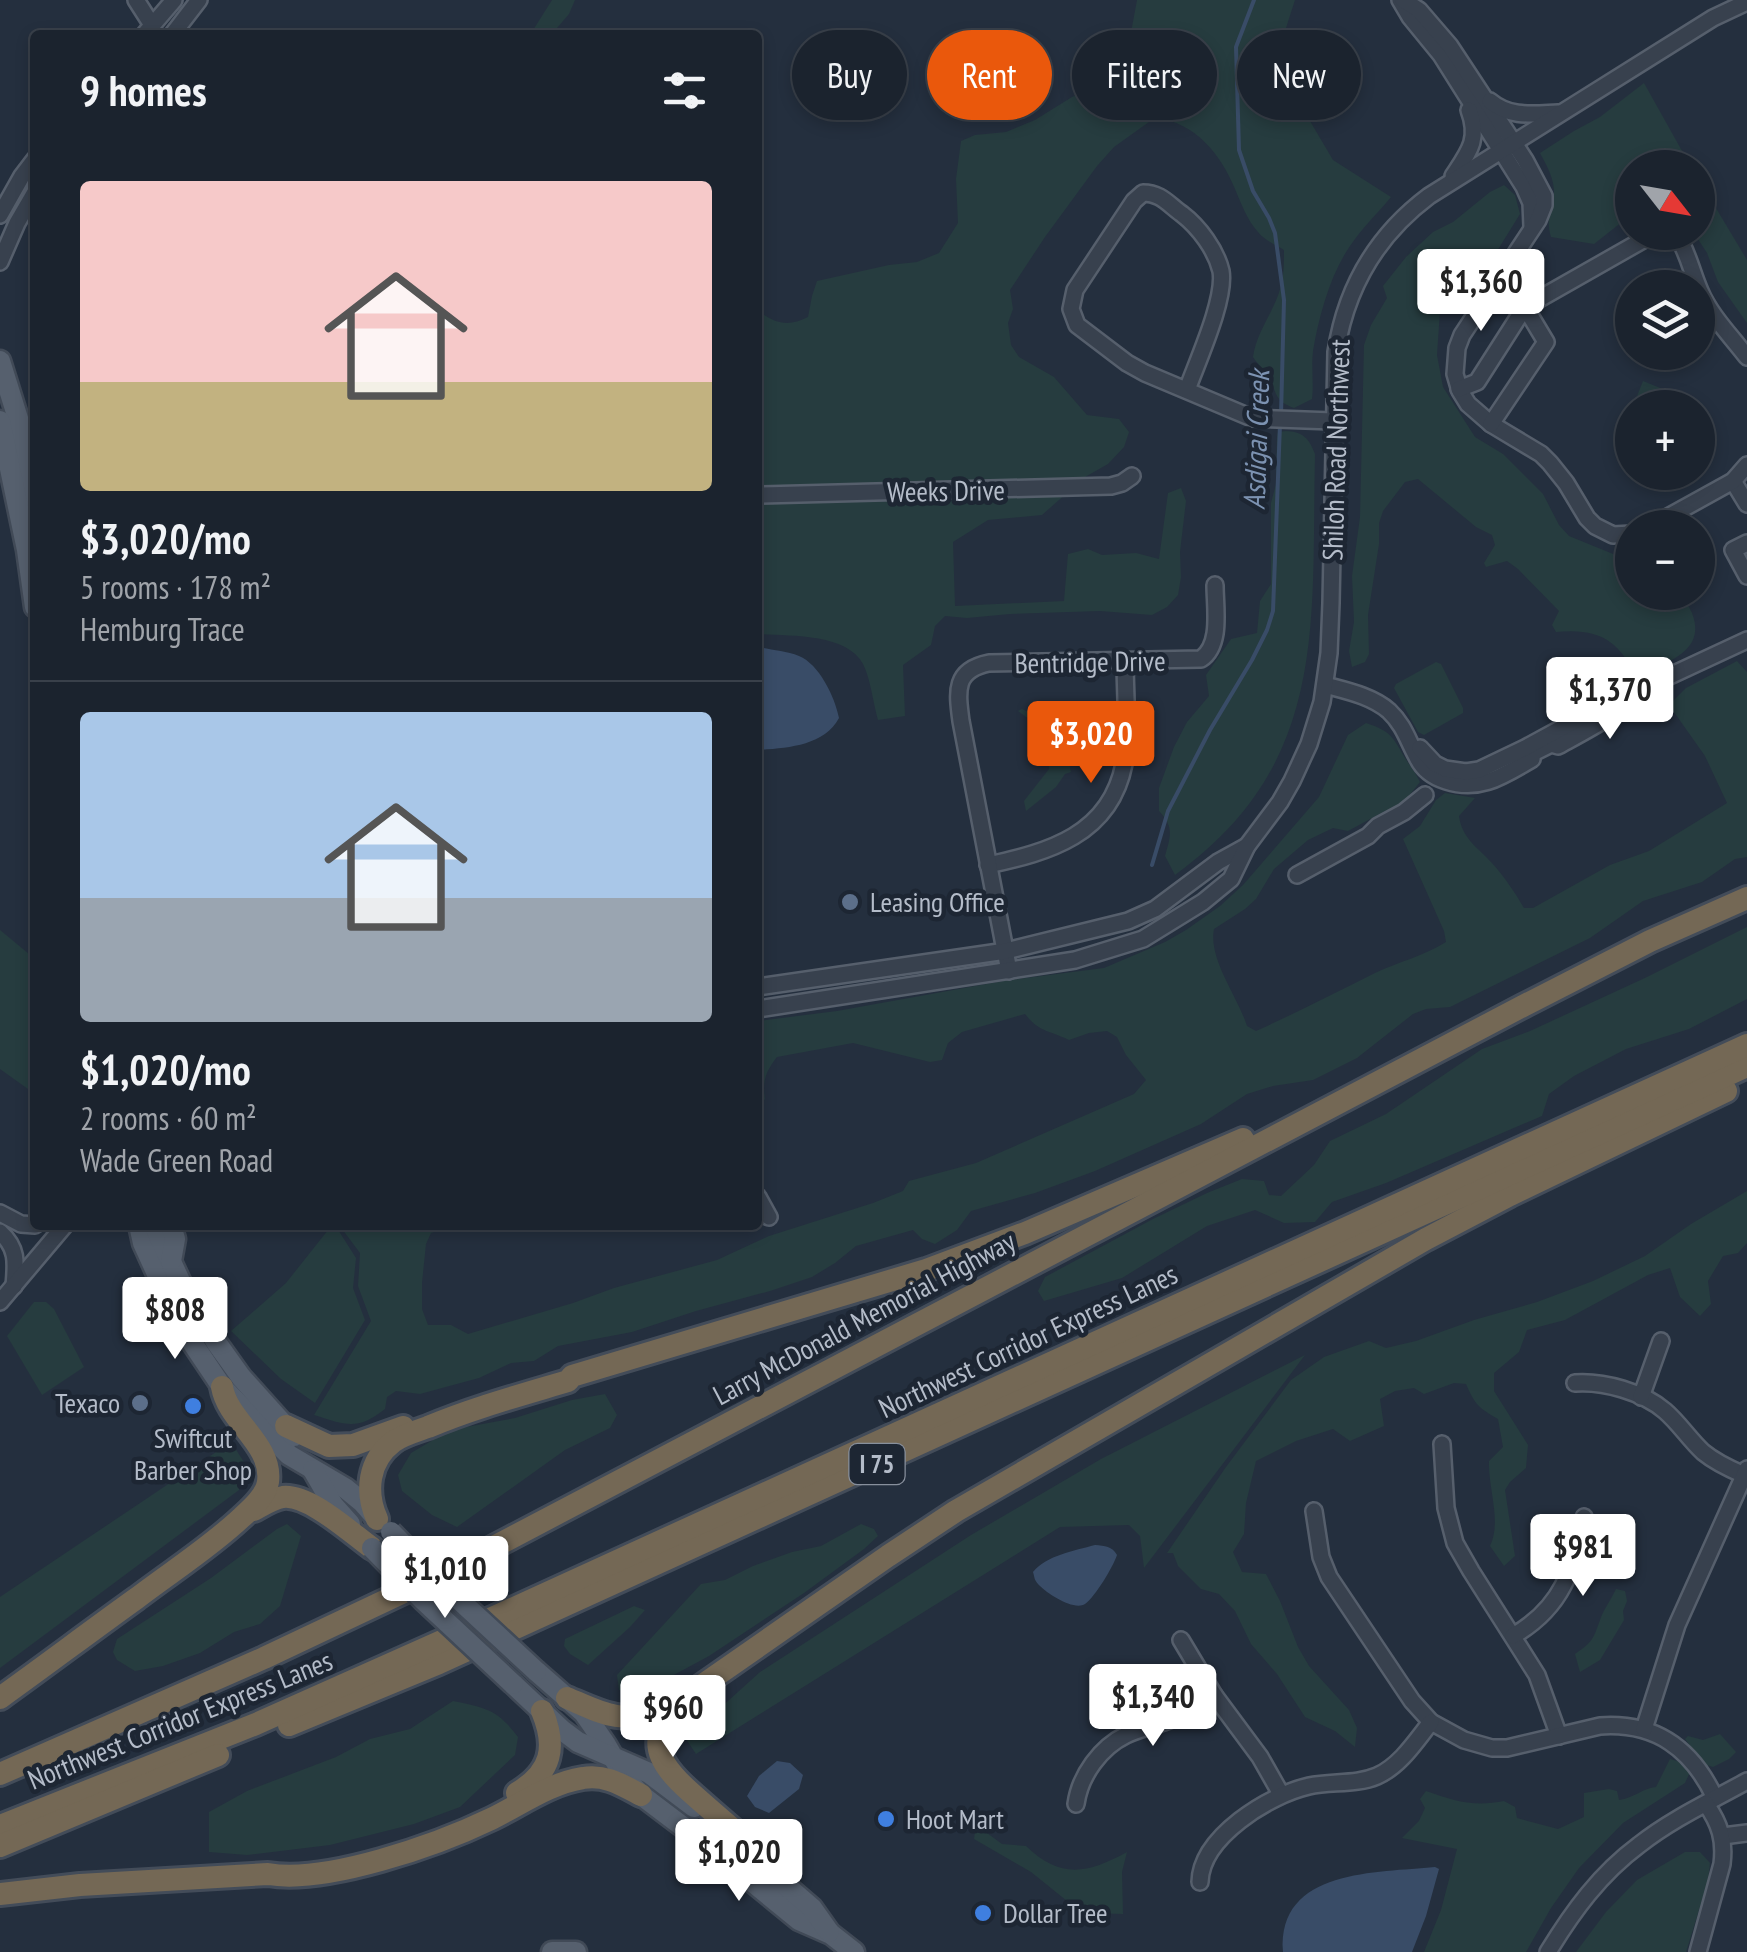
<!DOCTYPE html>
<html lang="en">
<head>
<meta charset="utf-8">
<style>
  body { margin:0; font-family:"PT Sans Narrow",sans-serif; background:#282f3a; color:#f1f3f6; height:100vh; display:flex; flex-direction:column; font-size:38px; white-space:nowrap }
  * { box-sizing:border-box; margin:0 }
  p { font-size:32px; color:#a0a4aa }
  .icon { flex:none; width:55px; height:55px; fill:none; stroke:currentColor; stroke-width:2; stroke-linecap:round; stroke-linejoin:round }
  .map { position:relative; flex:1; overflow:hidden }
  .side { position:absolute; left:30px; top:30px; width:732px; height:1200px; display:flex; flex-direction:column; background:#1b232e; border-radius:10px; box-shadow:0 5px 15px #0003,0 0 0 2px #39404a }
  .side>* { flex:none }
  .guide { position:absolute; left:792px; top:30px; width:802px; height:90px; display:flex; gap:20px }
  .needle { width:65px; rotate:121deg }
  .controls { position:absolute; left:1615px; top:150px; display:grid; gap:20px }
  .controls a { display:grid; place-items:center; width:100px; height:100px; border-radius:50%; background:#1b232e; box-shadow:0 5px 15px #0003,0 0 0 2px #39404a; font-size:50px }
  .price { position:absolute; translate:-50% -85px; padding:0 22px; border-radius:10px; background:#fff; color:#222; font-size:32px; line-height:65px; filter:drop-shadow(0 2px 5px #0008) }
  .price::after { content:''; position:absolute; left:50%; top:60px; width:30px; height:22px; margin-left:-15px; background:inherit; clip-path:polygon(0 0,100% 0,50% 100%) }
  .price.current { background:#ea580c; color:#fff }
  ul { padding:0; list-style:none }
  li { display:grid; align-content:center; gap:20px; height:530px; padding:0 50px }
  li+li { border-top:2px solid #39404a }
  li span { display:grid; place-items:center; height:310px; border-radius:10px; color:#555 }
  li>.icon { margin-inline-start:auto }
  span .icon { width:180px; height:180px; fill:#fffc; stroke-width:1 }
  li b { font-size:42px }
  h2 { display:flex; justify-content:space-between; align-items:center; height:120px; padding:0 50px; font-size:42px }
  .pill { padding:0 35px; border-radius:45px; background:#1b232e; box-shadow:0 5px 15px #0003,0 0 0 2px #39404a; font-size:35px; line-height:90px }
  .pill.current { background:#ea580c; color:#fff }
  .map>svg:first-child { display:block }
  .green { fill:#263c3f }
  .water { fill:#394c67 }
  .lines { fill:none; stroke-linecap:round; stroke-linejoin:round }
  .stream { stroke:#394c67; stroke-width:4 }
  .minor-casing { stroke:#565f6c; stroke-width:20 }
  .major-casing { stroke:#414a57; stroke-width:25 }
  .highway-casing { stroke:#434c59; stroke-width:28 }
  .minor { stroke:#38414e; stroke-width:15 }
  .major { stroke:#56606e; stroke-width:20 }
  .highway { stroke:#746855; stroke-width:22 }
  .major-bridge-casing { stroke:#414a57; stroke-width:25; stroke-linecap:butt }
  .major-bridge { stroke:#56606e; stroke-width:20 }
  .service-dot { fill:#5c6f8a; stroke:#1d2633; stroke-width:4 }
  .shop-dot { fill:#3f7fe0; stroke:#1d2633; stroke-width:4 }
  .labels { text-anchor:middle; stroke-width:9; stroke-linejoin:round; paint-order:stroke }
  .shield { fill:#1d2633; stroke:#878f9c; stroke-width:2.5 }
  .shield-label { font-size:25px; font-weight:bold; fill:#b4bcc9 }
  .street-label { font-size:28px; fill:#b4bcc9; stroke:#1d2633 }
  .poi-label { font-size:28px; fill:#b4bcc9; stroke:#1d2633; text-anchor:start }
  .water-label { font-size:30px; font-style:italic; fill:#7c92b1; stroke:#1d2633 }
</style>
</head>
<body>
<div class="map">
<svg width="1747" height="1952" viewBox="0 0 1747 1952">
  <rect width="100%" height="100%" fill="#242f3e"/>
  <g class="green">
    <path d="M552,0h23l-6,14 -18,21h-21z"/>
    <path d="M1137,0h158l-9,28 21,88 26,44 58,37c-13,16 -29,31 -41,49 -20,29 -31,70 -37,105 -2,16 1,32 -1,48l-18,9c-20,-7 -17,-15 -25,-31 -4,-7 -12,-13 -16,-20 3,-22 16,-39 24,-59 7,-16 7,-31 7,-48 -8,-5 -20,-10 -26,-18 -11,-12 -17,-29 -23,-43 -15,-36 -39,-65 -79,-72l-42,30 -17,19 -52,71 -35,53 3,19 -5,14 3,22 8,12 35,20 33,38 32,4 10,13 -5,15 -16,17 -23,13 -43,38 -54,5 -35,22 2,64 109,-5 4,-47 20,-5 14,6 34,-2 23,6 9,-66 13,-5 5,13 -6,51 1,25 -3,18 -11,12 -15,8 -52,-4 -90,3 -43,4 -22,-2 -10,10 -4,19 -28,20 2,51 -27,4c-5,-17 -7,-40 -15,-56 -16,-31 -75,-28 -105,-30v-324c16,14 31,17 50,7l4,-21 5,-15 72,-16 28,-3 22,-9 19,-30 -2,-44 5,-38 14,-6 31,-3 29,-12 37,-23 20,-9 31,-34 9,-27z"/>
    <path d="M1644,83l47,84 -59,1v46l-38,30 -43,-7c-6,-22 2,-23 3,-42 1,-15 -7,-29 -14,-42l34,-22 26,-14z"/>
    <path d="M1698,178l49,82v63l-29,-41 -11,-29 -13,-20 4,-1z"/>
    <path d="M1504,185l11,10 5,19 -39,63 -27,10 -14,24 -3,44 6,32 32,50 28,17 40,40 16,31 10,11 49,20h14v36l48,1c3,6 9,13 12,20 16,42 -31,48 -54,66 -20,-39 -38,-51 -82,-47l-4,-7 7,-14 -41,-42 -11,-8 -21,6 -2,-4 11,-18 -3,-10 -16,-8 -58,-48 -13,3 -22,29 -4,12v21l-11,71 1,39 -4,8 -13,5 -3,-16 5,-29 -2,-46 8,-59 4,-172 7,-20 16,-27 -4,-12 23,-29 27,-25 20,-10 37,-30z"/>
    <path d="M1643,381l52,21 -2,5 -60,-1z"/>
    <path d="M1286,431c17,1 23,7 29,23 -4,170 15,309 -140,421l-10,-19c6,-21 9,-29 -6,-45v-23l15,-41 13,-25 22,-26 -3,-21 25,-36 26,-6 3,-32 11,-17v-81l5,-19 1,-48 1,-4z"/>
    <path d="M1737,661l10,11v185l-12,2 -33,23 -59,19 -53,37 -140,69 -24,2 -13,5 -56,44 -44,22 -40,6 -26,8 -46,30 -106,47 -60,22 -64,18 -14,19 -22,14 -13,-5 -9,-9 -57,16 -21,17 -23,14 -42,14 -74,20 -64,21 -74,14 -24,15 -23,2 -32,15 -59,16 -24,-3 -9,6 -2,12c-28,22 -39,16 -71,6l57,-94 -13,-35 2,-33 -21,-28h116l-24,8 -5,11 -4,39v26l6,16h23l17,9 105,-31 41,-15 103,-28 52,-24 104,-33 30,-12 6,-10 67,-18 158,-69 12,-14 -20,-25 -9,-18 -10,-6 -18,2 -20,7c-20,-10 -29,-7 -44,-26l-63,18 -14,11 -6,17 -12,2 -77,-19 -76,14c-11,14 -15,24 -12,42l-7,10v-88l79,-10 166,-30 101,-13 61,-26 21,-12 34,-24 23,-21 76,-88 29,-62 18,-12c28,9 27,16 41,38 5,7 9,13 13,21l-20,25 -15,4 -37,20 -15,-3 -25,12 -34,29 -18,30 -11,10 -31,20c-6,30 24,68 33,97l9,5c40,-18 79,-38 119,-58 26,-12 46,-16 71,-31l-2,-11 -41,-92 17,-13 16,-26 9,-7 30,5 -16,18c3,22 18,31 32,46 13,14 23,29 33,46h9l77,-43 39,-14 78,-48 -22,-47 -36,-51 17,-17z"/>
    <path d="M1436,662l5,2 22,44v5l-39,22 -6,-3 -24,-44 2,-4z"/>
    <path d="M1060,707l13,6 -2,6c7,18 -5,37 0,53l-6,2 -9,13 -30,24 -2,-10 25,-32v-45l-23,-7 -8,-6 4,-2 8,4z"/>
    <path d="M1747,927v72l-58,30 -63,20 -52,27 -25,18 -7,22 -156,67 -54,19 -17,20 -31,1 -29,-13 -48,16 -85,52 -78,23 -6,-10 7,-14 108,-58 54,-26 35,-14 22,2 5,14 12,1 33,-31 16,-24 56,-27 96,-65 48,-18 117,-54z"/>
    <path d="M0,930l35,29v135l-35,-25z"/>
    <path d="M1747,1191v52l-9,10 -15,3 -15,25 3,23 -11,12 -20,-19 -10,-29 -22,7 -83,45 -38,10 -8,22 -25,21v18l34,54 -2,23 -16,14 -5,8 10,66 -11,10 -14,-20c12,-25 -2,-57 -1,-85l14,-14 -5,-28c-19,-11 -23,-14 -32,-35l-12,-1 -30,11 -10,-6 -19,3 -15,8 4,27 -34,15 -17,-12 -37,12 -40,20 -10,42 -2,31 -11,18 9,20 24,2 14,27 18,46 11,19 40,44 8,18 -2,19 -20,-16 -30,-14 -28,-43 -26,-30 -16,-33 -16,-17 -18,-5 -23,-23 -5,-13h-6l59,-86 65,-87 33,-23 45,-16 17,7 30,-7 58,-21 63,-18 56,-21 52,-25 46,-32z"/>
    <path d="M332,1225h3l21,33 -3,30 12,32 -50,83 -34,-24 -50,-48 55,-48z"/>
    <path d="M34,1302h12l8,7 30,58 -42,28 -35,-59z"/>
    <path d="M1305,1355l-161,213 -4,-32 -11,-11 -69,2 -364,227 -10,-15 74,-67 211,-137 130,-76z"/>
    <path d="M605,1394l12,21 -7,13 -45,22 -108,77 -25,-12 -30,-24 -4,-16 13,-22 39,-23 65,-12 57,-18z"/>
    <path d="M231,1442l13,20 -5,28 -239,178v-71z"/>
    <path d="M287,1524l14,12 -21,70 -20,18 -26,8 -34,21 -37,13 -28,5 -18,-11 -4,-8 4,-13 94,-61 66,-49z"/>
    <path d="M861,1524l13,5 4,7 -14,13 -60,44 -95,63 -63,34 -15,2 -12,-2 -2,-15 84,-91 24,-4 28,-14 39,-14 29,-6z"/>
    <path d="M1616,1589l9,2 2,10 -4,10 1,9 -24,40 -20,12 -5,-18c18,-12 18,-15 25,-34 3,-10 11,-20 16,-31z"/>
    <path d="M634,1606l11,4 -15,17 -42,38 -18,-11 -6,-8 1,-7z"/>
    <path d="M453,1701c33,7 44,8 65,36l-3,18 -55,52 -46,17 -84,21 -83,10 -38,-3v-40l38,-21 89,-34 34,-18 40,-10z"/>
    <path d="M1720,1734l16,18 -7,7 -16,8 -9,-3 -19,-25 3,-3 15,4z"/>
    <path d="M1670,1759l10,3 10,10 -5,11 -62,40 -44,45 -28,40 -25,44h-102l17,-42 16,-61 -55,-11 17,-17 6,-13 -5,-9 6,-8c28,10 48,16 78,10l11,6 2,11 41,11 26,-12v-24l25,-4 8,2 2,9c15,-2 24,-12 37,-13z"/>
    <path d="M976,1825l26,19 24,2c34,33 61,28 101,6l-5,20 1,42 -33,-1 -18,-8 -41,-33 -57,-33z"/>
    <path d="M1685,1852h15l10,11 -2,18 -22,71h-110l30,-40 31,-32z"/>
  </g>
  <g class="water">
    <path d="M758,647c13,3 28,4 41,9 20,8 36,41 40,62 -15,28 -52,30 -81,32z"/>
    <path d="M1095,1545c10,1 17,1 22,10 -4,12 -22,42 -32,49 -11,7 -37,-10 -45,-18 -6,-6 -5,-7 -7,-14 14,-17 41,-21 62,-27z"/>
    <path d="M777,1761l13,2 13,12 -4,14 -30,24 -14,-6 -8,-11 12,-20z"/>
    <path d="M1435,1867l4,2 -13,47 -14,36h-129c-6,-84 95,-79 152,-85z"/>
  </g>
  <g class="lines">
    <g class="stream">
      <path d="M1254,0l-18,47 3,103 14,41 16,27 6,15 9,67 -3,115"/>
      <path d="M1152,865l16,-54 42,-81 42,-70 15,-30 6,-19 7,-187"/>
    </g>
    <defs>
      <g id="minor">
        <path d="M136,0l16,25"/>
        <path d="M1400,0l10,17 31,38 83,132 7,16 1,24"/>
        <path d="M1403,0l16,10 31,36 75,114 19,36v9l-6,15 -76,115 -5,13 -2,26 5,17 8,13 23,20 50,30 9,9 16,20 21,35 8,8 18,9 19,-1"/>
        <path d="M144,35l30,-35"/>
        <path d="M172,35l27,-35"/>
        <path d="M1490,101c20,17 43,13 68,12"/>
        <path d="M1453,176c16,-24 27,-37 16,-66"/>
        <path d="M0,215l22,-39 13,-17"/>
        <path d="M1675,232c13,19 16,39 25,59 10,24 31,45 47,66"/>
        <path d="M0,262l17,-39 18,-31"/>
        <path d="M1459,389l18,-7 48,-75 132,-75"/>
        <path d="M1187,390c10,-28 39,-91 34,-119 -5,-21 -22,-44 -39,-57 -14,-10 -21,-21 -39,-21l-9,8 -59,89 -4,19 6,16 50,38 18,10 107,45 81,3"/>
        <path d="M1491,424l55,-82 -21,-35 -32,-21"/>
        <path d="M1733,481l14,23"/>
        <path d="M758,495l353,-9 11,-3 10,-7"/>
        <path d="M1648,528l85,-47 14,-16"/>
        <path d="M1747,543l-14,7 14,26"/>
        <path d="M1325,685c22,6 47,11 64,26 15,14 19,30 28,46 6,13 16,20 29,24 34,11 57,-5 86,-22l1,-6 18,-9 7,2c31,-17 63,-33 88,-59"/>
        <path d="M1420,748l15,16 10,5 21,3 13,-2 46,-22 101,-55 20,-6 101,-47"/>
        <path d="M988,865c61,-13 122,-30 136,-101 5,-28 1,-73 1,-103"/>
        <path d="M1297,875l71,-39 10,-10 26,-14 21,-17"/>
        <path d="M1009,971l-48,-250c-4,-30 -7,-51 28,-58l212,-4c21,-14 14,-51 14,-74"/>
        <path d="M758,987l248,-36 122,-30 27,-12 63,-47 29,-16"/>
        <path d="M758,1009l317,-49 68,-21 60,-37 28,-23 16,-33 33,-44 12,-21 17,-37 13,-42 7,-49 2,-50 5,-251c10,-65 41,-117 93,-156l284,-178 34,-16"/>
        <path d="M758,1197l11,20"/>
        <path d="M0,1213l21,11 14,1"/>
        <path d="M0,1232c18,16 16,31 14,54"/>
        <path d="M0,1302l65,-77"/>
        <path d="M1575,1383c29,-2 68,9 90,28 14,12 24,28 38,41 12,10 27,17 41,23"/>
        <path d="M1641,1397l20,-56"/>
        <path d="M1442,1444l4,64 9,35 16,28 66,104 22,61"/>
        <path d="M1314,1511l7,46 8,20 83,124 19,21 33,18 28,8h15l93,-22c56,-4 92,23 115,72"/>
        <path d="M1513,1636c50,-29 60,-66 71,-119"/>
        <path d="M1181,1640l33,55 46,62 21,37"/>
        <path d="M1644,1729l33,-104 70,-156"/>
        <path d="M1076,1804c4,-29 25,-57 50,-69 15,-7 31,-10 46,-16 15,-6 28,-15 42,-24"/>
        <path d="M1723,1836l24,-3"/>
        <path d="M1200,1882c1,-45 69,-87 109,-96 22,-5 47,-1 68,-10 23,-10 39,-35 54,-54"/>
        <path d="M1548,1952c25,-41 52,-78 91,-107 33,-26 72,-44 108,-64"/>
        <path d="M1698,1952l24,-88c3,-24 -2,-40 -16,-60"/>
      </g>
      <g id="major">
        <path d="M0,361l20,64 8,42 3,39"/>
        <path d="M0,421l27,129 8,57"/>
        <path d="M139,1225l4,18 30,66 14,26 35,52 67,68 56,33 17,14 15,17"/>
        <path d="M154,1225l26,56 36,61 25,35 53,59"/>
        <path d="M171,1225l4,14 -4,22"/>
        <path d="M313,1470l20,35 17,19"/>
        <path d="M536,1671l48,42 22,32 19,33 16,17 70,53 88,72 32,14 23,18"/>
        <path d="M513,1684l49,46 16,12 71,31 45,34"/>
        <path d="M747,1852l65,56 17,24"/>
        <path d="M552,1952h24"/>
      </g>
      <g id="highway">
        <path d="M286,1426l43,20 24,-1 50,-18"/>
        <path d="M254,1510c9,-5 18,-11 29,-13 26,-3 68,36 89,51"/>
        <path d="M377,1519c-12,-27 -9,-58 16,-77 9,-7 24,-11 35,-15 45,-19 93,-32 140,-46l4,-5 354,-106 99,-37 218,-94"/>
        <path d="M0,1698c46,-33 91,-67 137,-100 34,-26 72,-50 104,-80 10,-9 25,-22 27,-36 5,-38 -40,-60 -46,-95"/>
        <path d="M567,1698c35,15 54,27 91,11 13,-6 24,-14 36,-18l194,-135 68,-45 470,-272 84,-44 216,-104"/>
        <path d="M681,1703c-47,42 -12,71 24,102 16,14 32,28 49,42l2,14"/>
        <path d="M289,1725l150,-62 1308,-597"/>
        <path d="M0,1774l264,-116 184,-87 1075,-565 127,-65 97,-43"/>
        <path d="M517,1793c35,-21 40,-46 25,-82"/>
        <path d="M0,1826l256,-102 188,-84 1303,-595"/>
        <path d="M0,1846l218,-91"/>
        <path d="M0,1894l80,-9 188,-11c58,10 169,-29 223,-55 29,-14 59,-36 92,-41 22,-4 39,7 58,17"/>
      </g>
    </defs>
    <use href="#minor" class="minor-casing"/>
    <use href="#major" class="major-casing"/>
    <use href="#highway" class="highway-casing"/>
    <use href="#minor" class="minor"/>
    <use href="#major" class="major"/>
    <use href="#highway" class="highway"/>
    <defs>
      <g id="major-bridge">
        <path d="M391,1532l51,52 94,87"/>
        <path d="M372,1548l51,52 90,84"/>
      </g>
    </defs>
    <use href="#major-bridge" class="major-bridge-casing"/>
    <use href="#major-bridge" class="major-bridge"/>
  </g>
  <g class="service-dot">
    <circle cx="850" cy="902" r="10"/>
    <circle cx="140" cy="1403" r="10"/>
  </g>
  <g class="shop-dot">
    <circle cx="193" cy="1406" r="10"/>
    <circle cx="886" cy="1819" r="10"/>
    <circle cx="983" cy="1913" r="10"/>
  </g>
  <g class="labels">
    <rect class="shield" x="849.5" y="1444" width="55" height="40" rx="8"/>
    <g class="shield-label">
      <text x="877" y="1473">I 75</text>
    </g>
    <g class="street-label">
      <text transform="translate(1336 450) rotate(-88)" y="10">Shiloh Road Northwest</text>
      <text transform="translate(946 491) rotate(-1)" y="10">Weeks Drive</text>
      <text transform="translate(1090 662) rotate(-1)" y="10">Bentridge Drive</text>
      <text transform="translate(864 1318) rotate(-28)" y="10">Larry McDonald Memorial Highway</text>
      <text transform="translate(1028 1341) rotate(-25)" y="10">Northwest Corridor Express Lanes</text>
      <text transform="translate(180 1720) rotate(-22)" y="10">Northwest Corridor Express Lanes</text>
    </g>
    <g class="poi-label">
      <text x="870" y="912">Leasing Office</text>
      <text x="120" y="1413" text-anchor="end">Texaco</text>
      <text x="193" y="1448" text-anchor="middle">Swiftcut<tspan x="193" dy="32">Barber Shop</tspan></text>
      <text x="906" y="1829">Hoot Mart</text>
      <text x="1003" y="1923">Dollar Tree</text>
    </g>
    <g class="water-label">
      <text transform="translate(1257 440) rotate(-88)" y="10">Asdigai Creek</text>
    </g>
  </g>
</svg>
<div class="controls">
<a><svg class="needle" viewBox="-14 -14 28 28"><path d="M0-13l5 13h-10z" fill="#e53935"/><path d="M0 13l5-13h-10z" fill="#a0a4aa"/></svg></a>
<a><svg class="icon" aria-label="layers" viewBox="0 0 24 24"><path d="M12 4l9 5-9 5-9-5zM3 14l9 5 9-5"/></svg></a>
<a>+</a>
<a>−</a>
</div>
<b class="price" style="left:1481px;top:334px">$1,360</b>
<b class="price" style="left:1610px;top:742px">$1,370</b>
<b class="price current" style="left:1091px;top:786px">$3,020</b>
<b class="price" style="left:175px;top:1362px">$808</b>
<b class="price" style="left:1583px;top:1599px">$981</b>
<b class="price" style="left:445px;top:1621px">$1,010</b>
<b class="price" style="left:1153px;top:1749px">$1,340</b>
<b class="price" style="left:673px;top:1760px">$960</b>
<b class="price" style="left:739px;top:1904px">$1,020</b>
<div class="guide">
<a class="pill">Buy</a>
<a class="pill current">Rent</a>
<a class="pill">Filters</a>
<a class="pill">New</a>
</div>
<section class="side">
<h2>9 homes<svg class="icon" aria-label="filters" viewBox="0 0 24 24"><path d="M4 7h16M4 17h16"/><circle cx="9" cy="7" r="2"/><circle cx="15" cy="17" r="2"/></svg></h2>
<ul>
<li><span style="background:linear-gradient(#f6c9c9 65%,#c2b280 0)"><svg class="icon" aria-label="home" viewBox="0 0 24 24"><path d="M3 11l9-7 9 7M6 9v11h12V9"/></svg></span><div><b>$3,020/mo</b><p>5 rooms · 178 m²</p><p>Hemburg Trace</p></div></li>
<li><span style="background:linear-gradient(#a9c7e8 60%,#9aa5b1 0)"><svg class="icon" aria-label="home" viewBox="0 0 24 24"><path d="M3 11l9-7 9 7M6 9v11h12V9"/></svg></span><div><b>$1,020/mo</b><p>2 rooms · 60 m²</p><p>Wade Green Road</p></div></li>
</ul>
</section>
</div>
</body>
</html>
